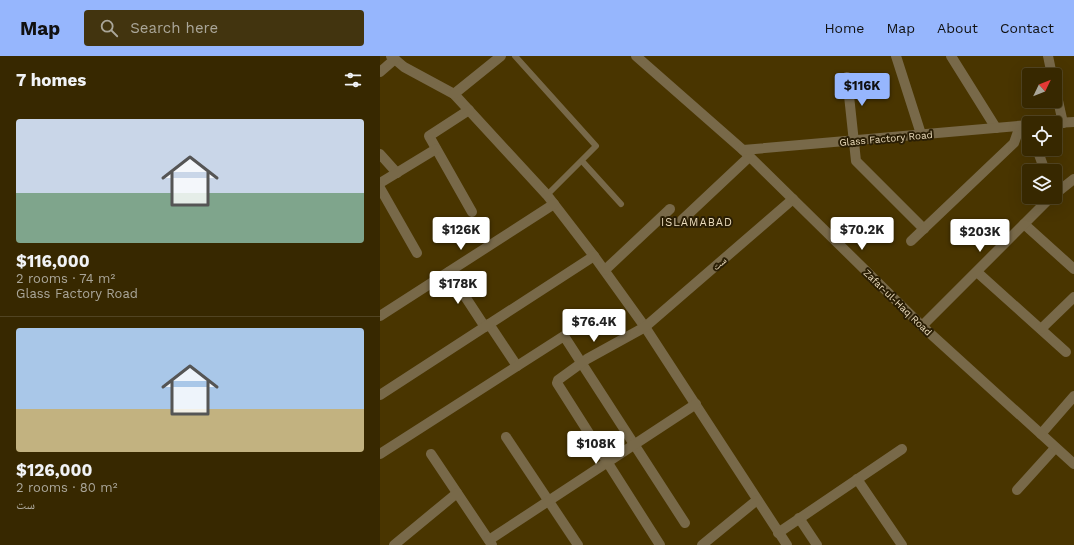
<!DOCTYPE html>
<html lang="en">
<head>
<meta charset="utf-8">
<style>
  body { margin:0; font-family:"Work Sans","Noto Naskh Arabic",sans-serif; background:#42340f; color:#f1f3f6; height:100vh; display:flex; flex-direction:column; font-size:15px; white-space:nowrap }
  * { box-sizing:border-box; margin:0 }
  p { font-size:13px; color:#aaa699 }
  .icon { flex:none; width:22px; height:22px; fill:none; stroke:currentColor; stroke-width:2; stroke-linecap:round; stroke-linejoin:round }
  .map { position:relative; flex:1; overflow:hidden }
  .drawer { display:flex; flex-direction:column; background:#372800; width:380px }
  .drawer>* { flex:none }
  .needle { width:26px; rotate:47deg }
  .tools { position:absolute; left:642px; top:12px; display:grid; gap:8px }
  .tools a { display:grid; place-items:center; width:40px; height:40px; border-radius:4px; background:#372800; box-shadow:0 4px 16px #0002,0 0 0 1px #514422; font-size:20px }
  .price { position:absolute; translate:-50% -34px; padding:0 9px; border-radius:4px; background:#fff; color:#222; font-size:13px; line-height:26px; filter:drop-shadow(0 1px 2px #0008) }
  .price::after { content:''; position:absolute; left:50%; top:24px; width:12px; height:9px; margin-left:-6px; background:inherit; clip-path:polygon(0 0,100% 0,50% 100%) }
  .price.on { background:#96b6fd; color:#111 }
  ul { padding:0; list-style:none }
  li { display:grid; align-content:center; gap:8px; height:212px; padding:0 16px }
  li+li { border-top:1px solid #514422 }
  li span { display:grid; place-items:center; height:124px; border-radius:4px; color:#555 }
  li>.icon { margin-inline-start:auto }
  span .icon { width:72px; height:72px; fill:#fffc; stroke-width:1 }
  li b { font-size:17px }
  h2 { display:flex; justify-content:space-between; align-items:center; height:48px; padding:0 16px; font-size:17px }
  header { display:flex; align-items:center; gap:24px; box-sizing:border-box; height:56px; padding:0 20px; background:#96b6fd; color:#111 }
  header strong { font-size:19px }
  nav { display:flex; gap:22px; margin-inline-start:auto; font-size:14px }
  .search { width:280px; height:36px; background:#42340f; display:flex; align-items:center; gap:10px; box-sizing:border-box; padding:0 14px; border-radius:4px; color:#aaa699; font-size:15px }
  main { display:flex; flex:1; min-height:0 }
  .map>svg:first-child { display:block }
  .lines { fill:none; stroke-linecap:round; stroke-linejoin:round }
  .service { stroke:#786949; stroke-width:6 }
  .minor { stroke:#786949; stroke-width:10 }
  .tertiary { stroke:#786949; stroke-width:10 }
  .labels { text-anchor:middle; stroke-width:4; stroke-linejoin:round; paint-order:stroke }
  .street-label { font-size:10px; fill:#ecddbe; stroke:#2a1e04 }
  .neighbourhood-label { font-size:11px; letter-spacing:1px; fill:#ecddbe; stroke:#2a1e04 }
</style>
</head>
<body>
<header>
<strong>Map</strong>
<div class="search"><svg class="icon" aria-label="search" viewBox="0 0 24 24"><circle cx="10" cy="10" r="6"/><path d="M15 15l6 6"/></svg>Search here</div>
<nav><a>Home</a><a>Map</a><a>About</a><a>Contact</a></nav>
</header>
<main>
<section class="drawer">
<h2>7 homes<svg class="icon" aria-label="filters" viewBox="0 0 24 24"><path d="M4 7h16M4 17h16"/><circle cx="9" cy="7" r="2"/><circle cx="15" cy="17" r="2"/></svg></h2>
<ul>
<li><span style="background:linear-gradient(#c9d6e8 60%,#7fa58c 0)"><svg class="icon" aria-label="home" viewBox="0 0 24 24"><path d="M3 11l9-7 9 7M6 9v11h12V9"/></svg></span><div><b>$116,000</b><p>2 rooms · 74 m²</p><p>Glass Factory Road</p></div></li>
<li><span style="background:linear-gradient(#a9c7e8 65%,#c2b280 0)"><svg class="icon" aria-label="home" viewBox="0 0 24 24"><path d="M3 11l9-7 9 7M6 9v11h12V9"/></svg></span><div><b>$126,000</b><p>2 rooms · 80 m²</p><p>ست</p></div></li>
</ul>
</section>
<div class="map">
<svg width="694" height="489" viewBox="0 0 694 489">
  <rect width="100%" height="100%" fill="#493500"/>
  <g class="lines">
    <g class="service">
      <path d="M135,0l81,90 -49,49"/>
      <path d="M202,105l39,43"/>
    </g>
    <g class="minor">
      <path d="M11,0l13,11 50,27 93,101 47,61 51,71 142,218"/>
      <path d="M516,0l25,78"/>
      <path d="M571,0l45,72"/>
      <path d="M668,0l4,19"/>
      <path d="M0,16l15,-13"/>
      <path d="M467,21l9,84 68,68"/>
      <path d="M675,31l8,36"/>
      <path d="M74,38l47,-38"/>
      <path d="M89,54l-40,26 43,76"/>
      <path d="M657,93l8,22"/>
      <path d="M0,98l17,19"/>
      <path d="M0,127l56,-34"/>
      <path d="M0,132l37,65"/>
      <path d="M675,138l19,-15"/>
      <path d="M302,164l67,-63"/>
      <path d="M644,168l50,45"/>
      <path d="M531,185l103,-98 6,-17"/>
      <path d="M225,214l65,-61"/>
      <path d="M69,216l36,55"/>
      <path d="M597,216l89,80"/>
      <path d="M0,260l174,-112"/>
      <path d="M109,268l28,42"/>
      <path d="M542,270l129,-129"/>
      <path d="M661,273l33,-32"/>
      <path d="M0,339l214,-139"/>
      <path d="M661,378l33,-38"/>
      <path d="M126,381l72,108"/>
      <path d="M0,398l184,-118 121,187"/>
      <path d="M51,398l61,91"/>
      <path d="M477,423l45,66"/>
      <path d="M637,434l38,-42"/>
      <path d="M419,462l18,27"/>
      <path d="M398,477l124,-84"/>
      <path d="M109,484l207,-136"/>
      <path d="M14,489l63,-52"/>
      <path d="M280,489l-103,-162 1,-3 29,-21 58,-32 148,-128"/>
      <path d="M322,489l55,-45"/>
    </g>
    <g class="tertiary">
      <path d="M256,0l107,94 179,176 152,138"/>
      <path d="M675,67l19,-1"/>
      <path d="M363,94l286,-25"/>
    </g>
  </g>
  <g class="labels">
    <g class="street-label">
      <text transform="translate(506 82) rotate(-5)" y="4">Glass Factory Road</text>
      <text transform="translate(339 207) rotate(-41)" y="4">ست</text>
      <text transform="translate(518 246) rotate(44)" y="4">Zafar-ul-Haq Road</text>
    </g>
    <g class="neighbourhood-label">
      <text x="317" y="170">ISLAMABAD</text>
    </g>
  </g>
</svg>
<div class="tools">
<a><svg class="needle" viewBox="-14 -14 28 28"><path d="M0-13l5 13h-10z" fill="#e53935"/><path d="M0 13l5-13h-10z" fill="#aaa699"/></svg></a>
<a><svg class="icon" aria-label="locate" viewBox="0 0 24 24"><circle cx="12" cy="12" r="6"/><path d="M12 2v4M12 18v4M2 12h4M18 12h4"/></svg></a>
<a><svg class="icon" aria-label="layers" viewBox="0 0 24 24"><path d="M12 4l9 5-9 5-9-5zM3 14l9 5 9-5"/></svg></a>
</div>
<b class="price on" style="left:482px;top:51px">$116K</b>
<b class="price" style="left:81px;top:195px">$126K</b>
<b class="price" style="left:482px;top:195px">$70.2K</b>
<b class="price" style="left:600px;top:197px">$203K</b>
<b class="price" style="left:78px;top:249px">$178K</b>
<b class="price" style="left:214px;top:287px">$76.4K</b>
<b class="price" style="left:216px;top:409px">$108K</b>
</div>
</main>
</body>
</html>
